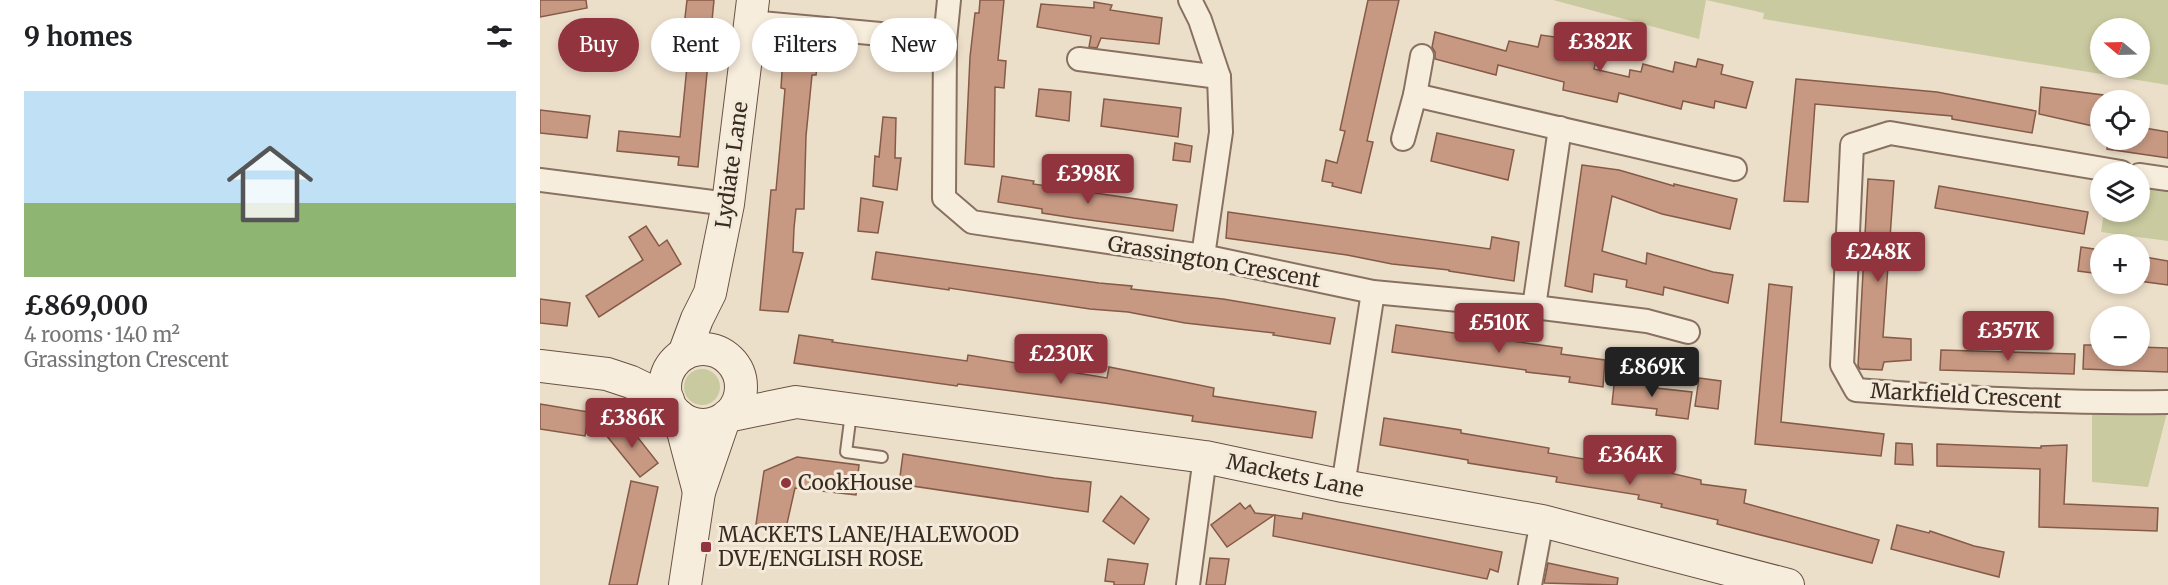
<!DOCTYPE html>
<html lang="en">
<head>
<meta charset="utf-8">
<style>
  body { margin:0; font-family:Merriweather,serif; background:#f2f2f2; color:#202124; height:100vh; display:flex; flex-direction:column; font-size:22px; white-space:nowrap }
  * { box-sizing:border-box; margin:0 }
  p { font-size:20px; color:#757577 }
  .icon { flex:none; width:33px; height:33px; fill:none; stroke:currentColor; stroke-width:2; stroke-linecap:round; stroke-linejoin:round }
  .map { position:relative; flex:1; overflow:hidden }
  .side { display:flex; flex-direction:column; background:#fff; width:540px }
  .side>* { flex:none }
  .hud { position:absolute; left:18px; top:18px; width:570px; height:54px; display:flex; gap:12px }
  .needle { width:39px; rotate:289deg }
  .tools { position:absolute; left:1550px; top:18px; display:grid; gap:12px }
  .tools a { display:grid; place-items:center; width:60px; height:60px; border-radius:50%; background:#fff; box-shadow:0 3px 9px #0003; font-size:30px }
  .price { position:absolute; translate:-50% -51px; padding:0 14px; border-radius:6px; background:#92343e; color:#fff; font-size:20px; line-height:39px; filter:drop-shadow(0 2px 3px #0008) }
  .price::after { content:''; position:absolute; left:50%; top:36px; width:18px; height:14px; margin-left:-9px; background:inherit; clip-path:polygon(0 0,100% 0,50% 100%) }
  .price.on { background:#222; color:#fff }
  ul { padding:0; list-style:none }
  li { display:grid; align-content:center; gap:12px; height:318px; padding:0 24px }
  li span { display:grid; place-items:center; height:186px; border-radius:0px; color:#555 }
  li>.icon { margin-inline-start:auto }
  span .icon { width:108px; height:108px; fill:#fffc; stroke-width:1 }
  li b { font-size:26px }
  h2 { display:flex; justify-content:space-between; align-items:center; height:72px; padding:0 24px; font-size:26px }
  .chip { padding:0 21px; border-radius:27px; background:#fff; box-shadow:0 3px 9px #0003; font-size:21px; line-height:54px }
  .chip.on { background:#92343e; color:#fff }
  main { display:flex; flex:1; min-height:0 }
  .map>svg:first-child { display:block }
  .green { fill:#c9ca9f; fill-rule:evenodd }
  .building { fill:#c79983; stroke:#855a47; stroke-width:1.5 }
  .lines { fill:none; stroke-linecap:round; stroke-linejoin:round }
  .lane-casing { stroke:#887160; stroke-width:14 }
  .street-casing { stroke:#887160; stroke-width:26 }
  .secondary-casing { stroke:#6a5243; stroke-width:34 }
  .lane { stroke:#f7eddd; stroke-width:10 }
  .street { stroke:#f7eddd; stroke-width:22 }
  .secondary { stroke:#f7eddd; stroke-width:32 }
  .poi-dot { fill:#92343e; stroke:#f4eada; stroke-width:2 }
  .labels { text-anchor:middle; stroke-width:6; stroke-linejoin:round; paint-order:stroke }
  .street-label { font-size:21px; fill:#392b22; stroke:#f4eada }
  .poi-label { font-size:21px; fill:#392b22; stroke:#f4eada; text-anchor:start }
</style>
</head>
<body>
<main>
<section class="side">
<h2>9 homes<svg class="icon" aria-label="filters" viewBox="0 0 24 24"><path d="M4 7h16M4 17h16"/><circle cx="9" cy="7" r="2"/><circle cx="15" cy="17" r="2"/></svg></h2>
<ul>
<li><span style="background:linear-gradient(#bfe0f5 60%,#8fb573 0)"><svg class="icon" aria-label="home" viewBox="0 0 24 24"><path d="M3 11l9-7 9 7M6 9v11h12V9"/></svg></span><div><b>£869,000</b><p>4 rooms · 140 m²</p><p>Grassington Crescent</p></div></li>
</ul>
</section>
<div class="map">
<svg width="1628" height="585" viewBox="0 0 1628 585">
  <rect width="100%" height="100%" fill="#ecdfca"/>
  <g class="green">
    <path d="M1013,0h615v85l-405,-66 1,-6 -58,-13 -7,39zM1560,28h39v40h-39z"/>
    <path d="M1599,175l29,4v62l-67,-9 3,-20h35z"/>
    <circle cx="162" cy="387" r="18"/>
    <path d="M1552,402l76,7 -20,78 -56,-5z"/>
  </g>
  <g class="building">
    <path d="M0,0h46l1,8 -47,9z"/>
    <path d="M147,0h27l-16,167 -20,-2 1,-8 -62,-6 2,-20 61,6 10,-101 -7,-1z"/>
    <path d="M440,0h24l-6,60 8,1 -2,27 -9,-1 -1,80 -29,-3 5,-107 5,-44h4z"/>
    <path d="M828,0h31l-32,141 6,1 -12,51 -29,-7 1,-3 -11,-2 4,-21 11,3 8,-32 -5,-1z"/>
    <path d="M554,2l18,3 -2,5 52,8 -3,26 -58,-6 -4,10 -8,-1 2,-11 -54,-9 4,-23 53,4z"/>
    <path d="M895,32l71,19 3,-10 29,6 3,-12 27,4 -3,15 31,7 -2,8 35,8 1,-7 11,2 2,-8 30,8 2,-10 21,5 2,-8 25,6 -2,9 32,8 -7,26 -31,-7 -1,7 -31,-7 -2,8 -62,-16 -2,9 -54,-12 1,-8 -66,-17 -2,10 -61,-16v-7l-3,-5z"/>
    <path d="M243,56l35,4 -2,15h-4l-6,61 -2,73h-8l-2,19 -1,24 10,1 -15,59 -28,-2 11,-120h5l4,-43 5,-58 -4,-1z"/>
    <path d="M1256,79l141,13 99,19 -4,22 -80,-14v-3l-137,-12 -7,98 -24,-1z"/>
    <path d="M1501,87l62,8 -10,31 -54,-12z"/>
    <path d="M499,89l32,3 -2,29 -33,-5z"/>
    <path d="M564,99l77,9 -3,29 -77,-11z"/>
    <path d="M0,110l50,6 -3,22 -47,-5z"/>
    <path d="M343,117l13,1 -1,40h6l-4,32 -24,-4 2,-30 4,1z"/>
    <path d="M1599,127l29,5v26l-61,-9 1,-9h31z"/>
    <path d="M897,133l77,17 -6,30 -77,-19z"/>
    <path d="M635,143l17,3 -2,16 -17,-2z"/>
    <path d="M1042,165l37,5 55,16v-2l63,15 -7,30 -68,-15 -50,-18 -10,55 44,13 1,-11 66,19 20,3 -5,28 -64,-16 -1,8 -37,-8 1,-7 -33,-6 -2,18 -27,-6z"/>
    <path d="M462,176l32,5 -1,3 144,21 -4,26 -99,-13 -32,-5v-4l-44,-7z"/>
    <path d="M1328,179l26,2 -11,156 28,2v21l-27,2 -2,8 -22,-1 -2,-3z"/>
    <path d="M1399,186l149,26 -4,22 -149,-26z"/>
    <path d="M321,198l22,4 -5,31 -20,-2z"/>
    <path d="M688,212l262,37 2,-12 27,5 -5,39 -65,-10v-1l-57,-6 -45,-9 -121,-17z"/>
    <path d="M106,226l13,20 8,-6 14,24 -82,53 -13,-21 57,-36 -14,-23z"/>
    <path d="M1541,247l19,3v24l-22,-3z"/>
    <path d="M336,252l223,31 33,3 -1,3 92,10 112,19 -5,26 -57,-9 1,-2 -89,-10 -57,-11 -38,-3 -141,-21v2l-77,-11z"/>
    <path d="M1599,256l29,5v24l-29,-4z"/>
    <path d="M1229,284l23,3 -11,135 103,12 -3,22 -126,-12z"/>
    <path d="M0,299l30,4 -3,23 -27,-3z"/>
    <path d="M856,325l166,23 -1,6 44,6 -2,27 -34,-5 1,-5 -44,-5v-2l-134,-18z"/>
    <path d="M259,335l34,5 -1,2 135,19 1,-6 139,23 2,-11 61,12 44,9 -1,8 103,16 -4,26 -120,-17 1,-5 -89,-13 -146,-19 -1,2 -163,-23z"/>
    <path d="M1544,345h16v11h39v-9l29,1v24l-85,-3z"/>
    <path d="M1401,350l134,4 -1,20 -134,-4z"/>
    <path d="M1075,376l32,5v6l45,5 -4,27 -32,-4 1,-6 -45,-5z"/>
    <path d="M1159,378l22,3 -3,28 -23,-3z"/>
    <path d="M0,404l49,8 -4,24 -45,-7z"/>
    <path d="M844,418l77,12v3l88,15 -1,5 95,16 1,-2 57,13v4l45,6 -2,13 135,37 -7,23 -155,-39 1,-4 -57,-13 1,-3 -24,-5 1,-4 -83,-13 1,-5 -89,-14v-3l-88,-15z"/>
    <path d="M84,420l34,43 -18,14 -34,-42z"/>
    <path d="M1356,443l16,1 1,21 -18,-1z"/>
    <path d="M1397,444l104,4v-2l26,-1 -3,59 94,4 -1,23 -118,-4 1,-58 -103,-3z"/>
    <path d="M363,454l151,24 37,4 -3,30 -189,-28z"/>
    <path d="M257,457l62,8 -3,30 -61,-7 -9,40 -30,-4 8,-53z"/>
    <path d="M91,481l27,6 -21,98h-28z"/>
    <path d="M581,496l28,23 -15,25 -31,-23z"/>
    <path d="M700,503l5,6 5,-4 5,8 19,2 -47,32 -16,-22z"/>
    <path d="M763,513l199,39 -4,20 -8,-3 -3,10 -214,-43 2,-21 27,4z"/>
    <path d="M1357,525l32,8 1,-2 44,15 30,6 -5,25 -108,-28z"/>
    <path d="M670,558l19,1 -4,26h-19z"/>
    <path d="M568,559l40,5 -4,21h-30v-3l-9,-1z"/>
    <path d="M1008,563l70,15 -1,7 -73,-2z"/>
  </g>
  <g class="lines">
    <defs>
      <path id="lane" d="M311,413l-5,39 36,5"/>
      <g id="street">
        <path d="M409,0l-4,40 -1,158 28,24 231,34 170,36 161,15 113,14 41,11"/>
        <path d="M650,0l10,20 19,57 2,55 -18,124"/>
        <path d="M211,22l194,18"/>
        <path d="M539,59l140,18"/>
        <path d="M875,95l320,74"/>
        <path d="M863,139l12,-44 7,-39"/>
        <path d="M1581,172l-231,-39 -38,12 -10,220 14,25c104,8 208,14 312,12"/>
        <path d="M1599,175l29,4"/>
        <path d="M0,180l188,24"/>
        <path d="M994,307l26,-179"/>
        <path d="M803,486l30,-194"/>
        <path d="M648,585l17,-128"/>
        <path d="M990,585l12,-64"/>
      </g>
      <g id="secondary">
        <circle cx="163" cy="387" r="38"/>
        <path d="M144,354l13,-35 13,-26 18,-89 25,-204"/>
        <path d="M0,366l67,8 24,8 37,18"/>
        <path d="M139,416l20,76"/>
        <path d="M187,416l69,-14 409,55 138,29 199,35 246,64"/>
        <path d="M145,585l14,-93 25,-73"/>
      </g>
    </defs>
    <use href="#lane" class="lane-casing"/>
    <use href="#street" class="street-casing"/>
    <use href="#secondary" class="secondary-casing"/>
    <use href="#lane" class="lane"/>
    <use href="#street" class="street"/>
    <use href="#secondary" class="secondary"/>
  </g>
  <g class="poi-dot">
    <circle cx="246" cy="483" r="6"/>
    <rect x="160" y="541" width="12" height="12" rx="3"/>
  </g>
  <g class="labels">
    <g class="street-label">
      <text transform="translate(192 165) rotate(-82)" y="7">Lydiate Lane</text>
      <text transform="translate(674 262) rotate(10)" y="7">Grassington Crescent</text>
      <text transform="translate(1426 396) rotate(3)" y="7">Markfield Crescent</text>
      <text transform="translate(755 476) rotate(12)" y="7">Mackets Lane</text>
    </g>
    <g class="poi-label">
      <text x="258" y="490">CookHouse</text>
      <text x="178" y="542">MACKETS LANE/HALEWOOD<tspan x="178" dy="24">DVE/ENGLISH ROSE</tspan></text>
    </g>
  </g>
</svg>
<div class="tools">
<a><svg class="needle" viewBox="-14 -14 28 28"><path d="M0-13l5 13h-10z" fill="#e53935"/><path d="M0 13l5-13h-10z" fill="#757577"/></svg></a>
<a><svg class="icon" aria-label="locate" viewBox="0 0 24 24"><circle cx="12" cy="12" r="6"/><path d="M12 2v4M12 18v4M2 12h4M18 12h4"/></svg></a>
<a><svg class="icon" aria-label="layers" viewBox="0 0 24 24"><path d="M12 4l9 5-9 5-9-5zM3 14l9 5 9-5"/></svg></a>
<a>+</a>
<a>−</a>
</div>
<b class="price" style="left:1060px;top:73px">£382K</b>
<b class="price" style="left:548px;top:205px">£398K</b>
<b class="price" style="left:1338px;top:283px">£248K</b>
<b class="price" style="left:959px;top:354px">£510K</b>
<b class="price" style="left:1468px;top:362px">£357K</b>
<b class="price" style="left:521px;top:385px">£230K</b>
<b class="price on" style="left:1112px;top:398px">£869K</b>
<b class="price" style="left:92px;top:449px">£386K</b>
<b class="price" style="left:1090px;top:486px">£364K</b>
<div class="hud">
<a class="chip on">Buy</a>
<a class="chip">Rent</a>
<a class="chip">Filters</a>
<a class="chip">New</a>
</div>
</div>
</main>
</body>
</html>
